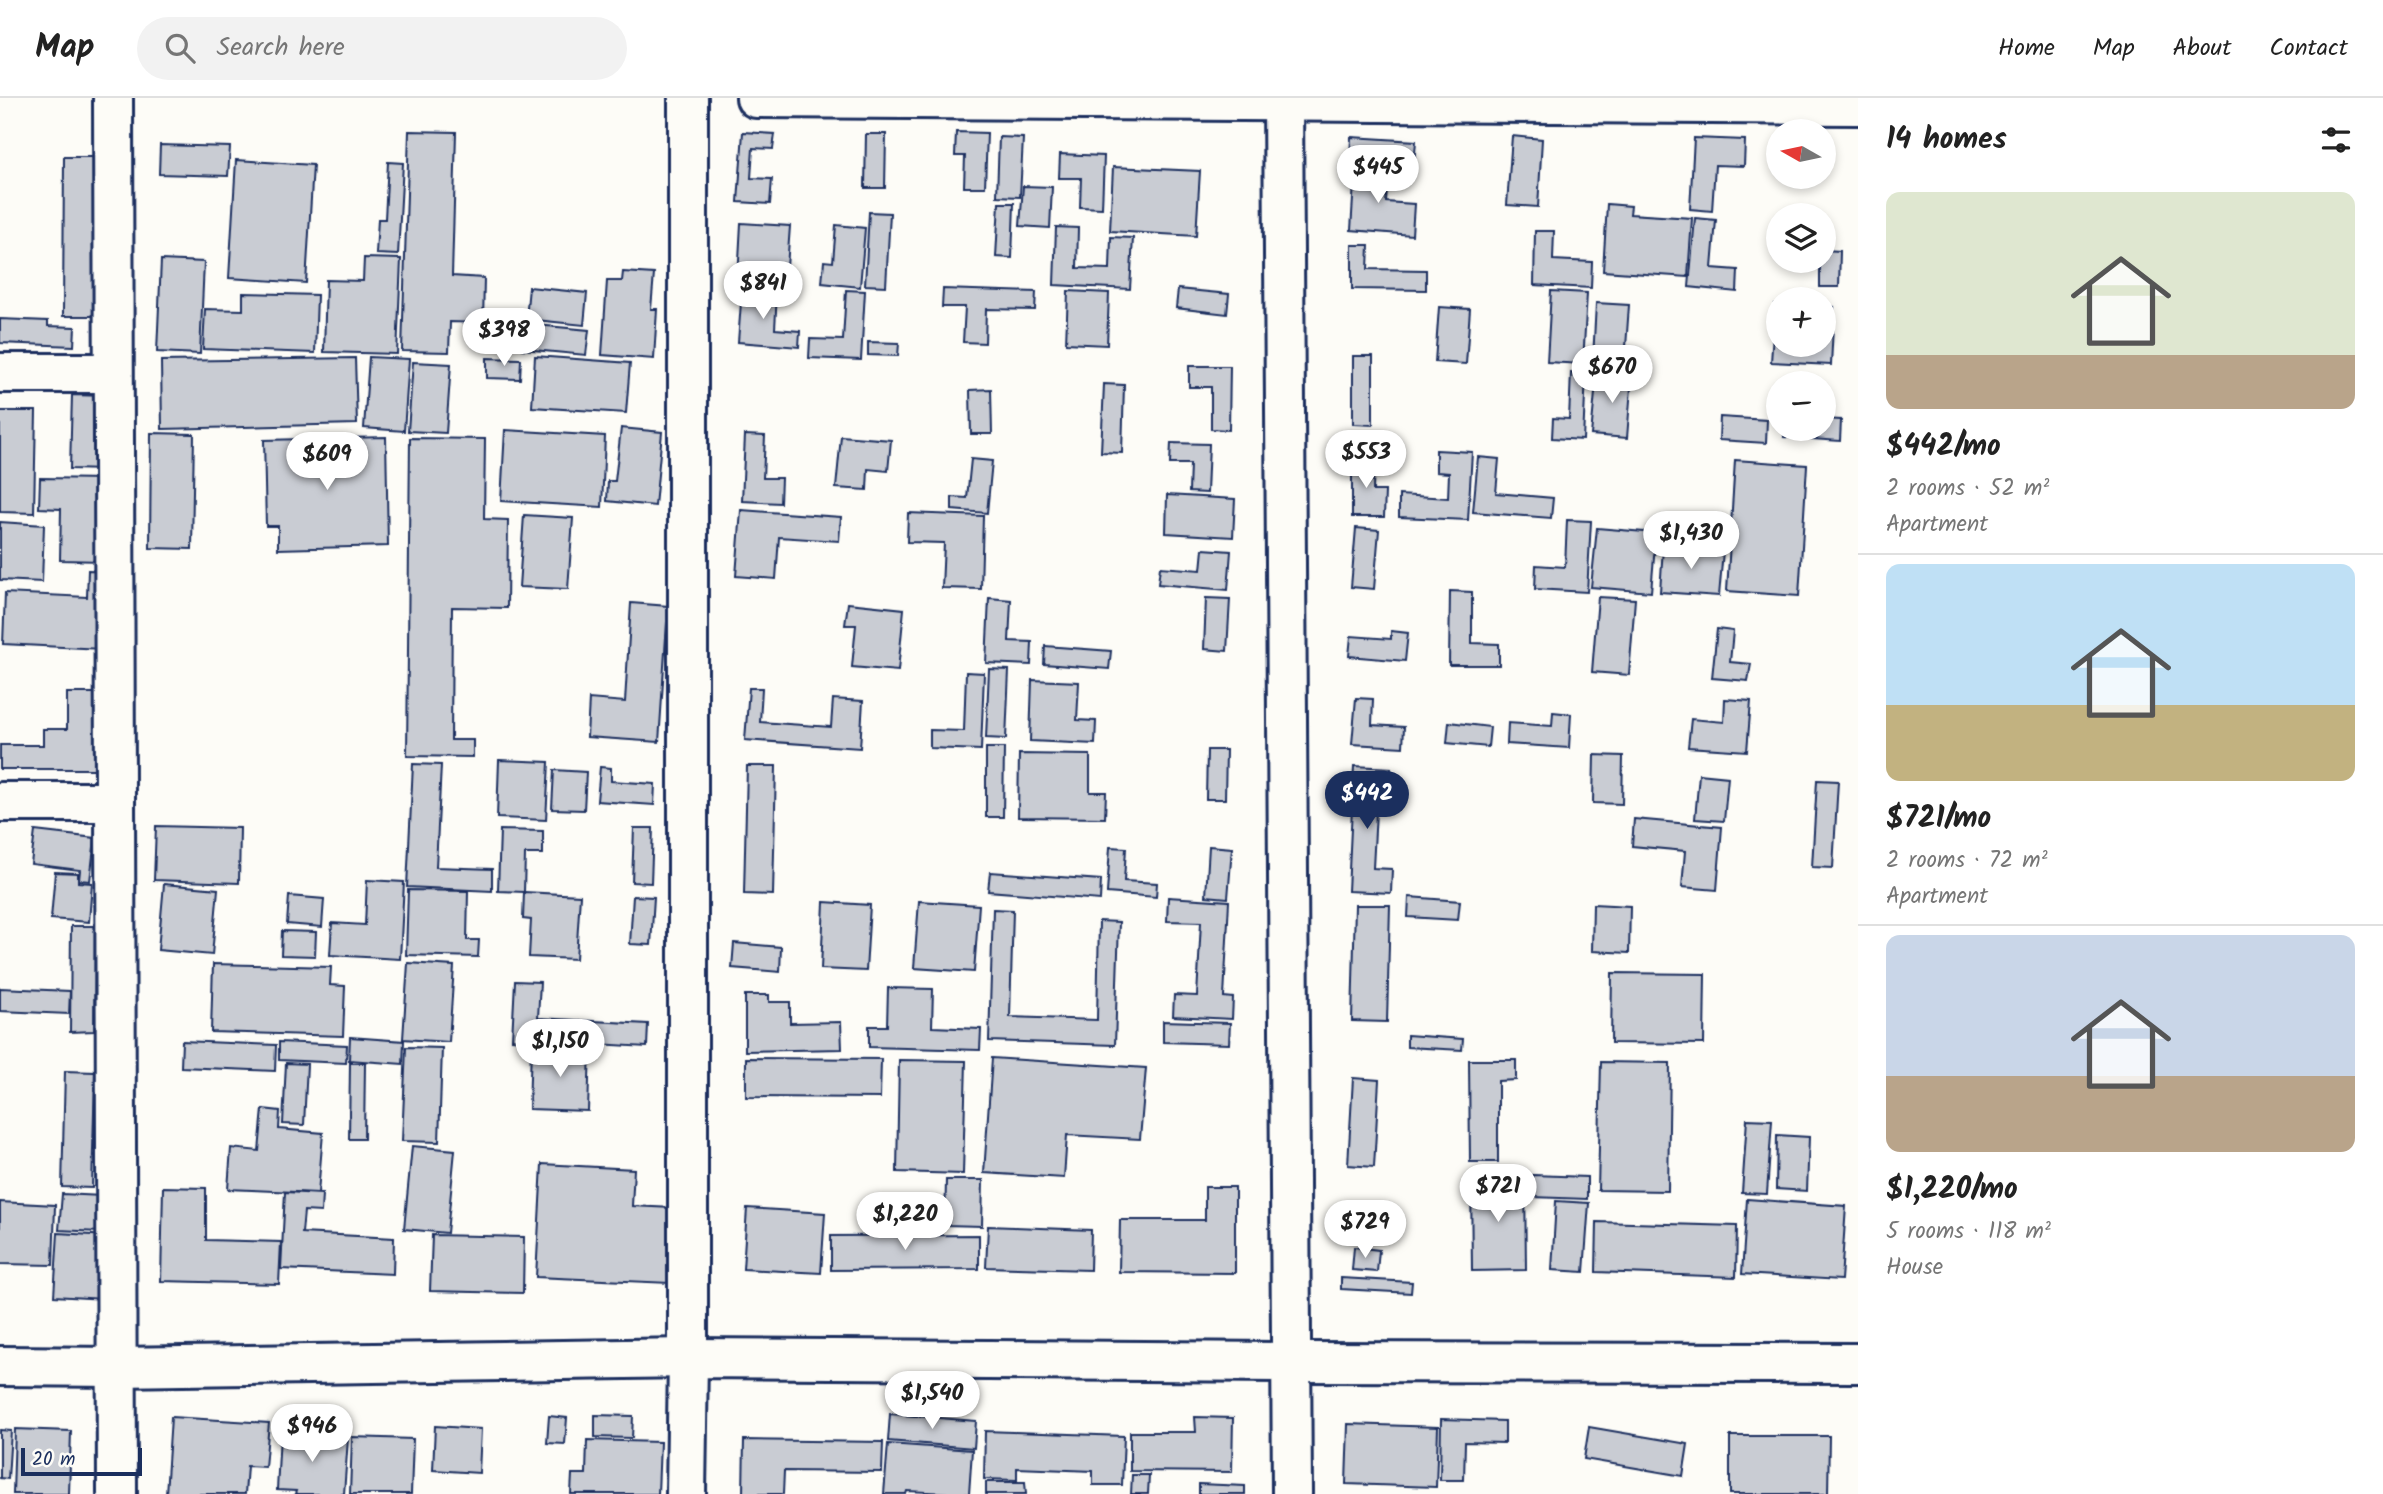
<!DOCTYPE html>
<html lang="en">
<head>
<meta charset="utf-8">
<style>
  body { margin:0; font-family:Kalam,sans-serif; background:#f2f2f2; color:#222; height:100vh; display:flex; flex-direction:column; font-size:26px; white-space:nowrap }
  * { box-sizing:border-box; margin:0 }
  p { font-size:23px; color:#767676 }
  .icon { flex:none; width:38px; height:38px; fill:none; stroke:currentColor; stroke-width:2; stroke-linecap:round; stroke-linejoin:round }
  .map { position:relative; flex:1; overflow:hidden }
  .sheet { display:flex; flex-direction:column; background:#fff; width:525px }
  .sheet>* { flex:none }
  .needle { width:46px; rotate:279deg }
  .tools { position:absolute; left:1766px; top:21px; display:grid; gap:14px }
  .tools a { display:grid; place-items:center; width:70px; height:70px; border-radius:50%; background:#fff; box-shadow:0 4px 10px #0003; font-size:35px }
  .scale { position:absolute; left:21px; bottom:18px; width:121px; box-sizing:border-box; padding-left:7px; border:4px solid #1b2f5e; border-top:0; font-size:19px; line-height:24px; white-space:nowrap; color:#1b2f5e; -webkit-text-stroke:5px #fdfcf7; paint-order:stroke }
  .price { position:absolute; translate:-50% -60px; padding:0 16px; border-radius:24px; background:#fff; color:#222; font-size:23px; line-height:46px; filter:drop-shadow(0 2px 4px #0008) }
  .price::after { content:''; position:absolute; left:50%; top:42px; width:21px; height:16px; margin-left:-10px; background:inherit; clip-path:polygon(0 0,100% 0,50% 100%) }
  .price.active { background:#1b2f5e; color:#fff }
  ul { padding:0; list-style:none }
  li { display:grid; align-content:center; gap:14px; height:371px; padding:0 28px }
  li+li { border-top:2px solid #e0e0e0 }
  li span { display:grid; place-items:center; height:217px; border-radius:14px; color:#555 }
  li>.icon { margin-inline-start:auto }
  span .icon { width:126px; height:126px; fill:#fffc; stroke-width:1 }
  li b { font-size:30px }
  h2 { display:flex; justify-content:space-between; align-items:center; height:84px; padding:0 28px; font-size:30px }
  header { display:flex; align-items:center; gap:42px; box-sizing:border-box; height:98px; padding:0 35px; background:#fff; border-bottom:2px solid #e0e0e0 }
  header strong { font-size:33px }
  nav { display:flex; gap:38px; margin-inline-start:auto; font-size:24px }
  .search { width:490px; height:63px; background:#f2f2f2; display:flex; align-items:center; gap:18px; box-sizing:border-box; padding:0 24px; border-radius:38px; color:#767676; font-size:26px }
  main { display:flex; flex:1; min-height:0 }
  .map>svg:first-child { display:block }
  .building { fill:#c9ccd3; stroke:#1b2f5e; stroke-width:2 }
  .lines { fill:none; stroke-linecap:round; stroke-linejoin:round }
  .street-casing { stroke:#1b2f5e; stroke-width:44 }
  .secondary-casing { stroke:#1b2f5e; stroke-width:44 }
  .street { stroke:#fdfcf7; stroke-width:38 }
  .secondary { stroke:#fdfcf7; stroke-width:38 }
</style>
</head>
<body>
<header>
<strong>Map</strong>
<div class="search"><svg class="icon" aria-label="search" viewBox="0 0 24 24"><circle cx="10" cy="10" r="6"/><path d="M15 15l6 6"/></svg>Search here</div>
<nav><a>Home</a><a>Map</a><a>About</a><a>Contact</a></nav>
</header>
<main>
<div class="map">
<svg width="1858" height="1396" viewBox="0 0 1858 1396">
  <rect width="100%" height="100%" fill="#fdfcf7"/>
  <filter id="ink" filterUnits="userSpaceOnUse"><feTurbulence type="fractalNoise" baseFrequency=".0143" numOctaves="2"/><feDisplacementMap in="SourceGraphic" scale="14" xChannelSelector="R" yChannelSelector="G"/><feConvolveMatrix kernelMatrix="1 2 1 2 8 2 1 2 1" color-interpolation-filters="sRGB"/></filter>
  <g filter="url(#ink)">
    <g class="building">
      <path d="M409,33l47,1 -4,144 32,2 -1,45 -33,-1 -1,30 -47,-1z"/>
      <path d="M743,34l32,2 -2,15 -20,-1 -2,30 21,1 -2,25 -32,-2z"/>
      <path d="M956,34l31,1 -2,54h-21l1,-31h-10z"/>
      <path d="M866,36h20l-1,54h-20z"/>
      <path d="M1512,38l30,3 -4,68 -31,-2z"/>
      <path d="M999,39l24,1 -3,59 -23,-1z"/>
      <path d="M1351,39l65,4 -2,23 -64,-4z"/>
      <path d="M1694,40l51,2 -1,26 -29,-1 -3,46 -22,-2z"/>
      <path d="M160,47l70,2 -2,29 -69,-2z"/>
      <path d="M1060,56l44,2 -2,52 -22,-1 1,-29h-22z"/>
      <path d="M64,59h34l-1,159h-34z"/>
      <path d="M236,62l77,5 -7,118 -77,-5z"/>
      <path d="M388,64l15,1 -5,92 -22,-1 2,-35h7z"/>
      <path d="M1113,69l87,4 -4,65 -86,-5z"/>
      <path d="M1355,69l34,2 -3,33 28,2 -2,31 -61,-5z"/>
      <path d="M1023,88l29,1 -2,41 -30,-2z"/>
      <path d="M999,105h15l-2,55 -16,-1z"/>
      <path d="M1607,106l24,2 -1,8 62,4 -4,59 -85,-6z"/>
      <path d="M869,114l21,1 -4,73 -21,-1z"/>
      <path d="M1695,120l21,2 -4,48 26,2 -1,22 -48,-5z"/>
      <path d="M741,125l49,3 -4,55 -48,-2z"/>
      <path d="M836,127l29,3 -5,59 -38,-4 2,-22 9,1z"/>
      <path d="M1056,129l22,1 -1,40 33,1 1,-32 22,1 -3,51 -76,-4z"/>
      <path d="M1535,133h19l-1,29 39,2 -1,26 -57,-3z"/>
      <path d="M1352,147h17l-1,24 58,1v20l-74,-1z"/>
      <path d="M1824,152l16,1 -1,36h-19v-26h4z"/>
      <path d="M364,160l37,1 -4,95 -73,-2 2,-72 37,1z"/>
      <path d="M161,162l43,2 -4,92 -43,-2z"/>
      <path d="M623,174l31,2 -3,35h6l-3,50 -52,-4 5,-74h15z"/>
      <path d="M529,189l58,6 -3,32 -58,-6z"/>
      <path d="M742,191l35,3 -2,37 25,2 -1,16 -61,-5z"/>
      <path d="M943,191l93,3 -1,18 -49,-1 -1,34 -22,-1 2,-35h-23z"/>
      <path d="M1178,191l51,5 -2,20 -51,-6z"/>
      <path d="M846,192l19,1 -4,69 -52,-2 1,-19 33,1z"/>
      <path d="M1068,193l41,2 -2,52 -41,-2z"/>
      <path d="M1551,193l36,2 -4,71 -36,-2z"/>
      <path d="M243,195l74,2 -2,58 -112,-4 2,-40 38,1z"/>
      <path d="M1596,205l33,2 -4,56 -32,-2z"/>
      <path d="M1775,206h3v41h46v-39l10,1 -3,58 -60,-3z"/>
      <path d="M1439,209l31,2 -4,55 -31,-2z"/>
      <path d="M0,221l48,2v5l27,1 -1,19 -74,-3z"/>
      <path d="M525,226l64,6 -3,25 -63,-6z"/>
      <path d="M868,244l31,1 -1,13 -30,-1z"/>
      <path d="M535,258l95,7 -4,50 -94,-6z"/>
      <path d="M1353,258h20v69l-20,-1z"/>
      <path d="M369,259l40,2 -5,72 -40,-3z"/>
      <path d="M355,260l2,66 -195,5 -1,-68z"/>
      <path d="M487,260l34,1 -1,20 -33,-1z"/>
      <path d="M413,264l38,2 -5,69 -38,-2z"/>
      <path d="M1189,268h41l-1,64 -18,-1v-42h-22z"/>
      <path d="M1597,274l35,3 -5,63 -36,-3z"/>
      <path d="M1571,275l15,1 -3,66 -31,-2 1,-20 16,1z"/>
      <path d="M1104,286l20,1 -2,68 -21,-1z"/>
      <path d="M991,291l1,45h-21l-1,-44z"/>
      <path d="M72,297l35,1 -2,74 -35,-1z"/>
      <path d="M0,313h36l-2,102 -34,-1z"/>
      <path d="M1720,319l47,3 -1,23 -47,-3z"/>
      <path d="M1824,321l17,1 -1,21 -56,-4 1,-8h39z"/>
      <path d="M621,330l41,4 -7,74 -48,-5 1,-20h7z"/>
      <path d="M505,332l100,6 -3,71 -101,-6z"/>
      <path d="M151,335l43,1 -2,115 -42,-1z"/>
      <path d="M745,337l20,1 -2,42h18l-1,25 -38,-2z"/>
      <path d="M841,338l50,4 -3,31 -20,-2 -1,21 -31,-2z"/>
      <path d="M386,339l2,109 -110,3v-23h-12l-2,-86z"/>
      <path d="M410,340l75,1 -1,80 24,1 -1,88 -55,-1 -1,133h22v17l-66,-1z"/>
      <path d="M1171,345l38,1 -2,49 -18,-1 1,-28h-20z"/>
      <path d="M1436,352l36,2 -4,68 -69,-3v-22l49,3 1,-25 -13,-1z"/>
      <path d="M1352,358h22l-1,35h12l-1,26h-32z"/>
      <path d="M1478,359l21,2 -3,34 57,5 -2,20 -78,-6z"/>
      <path d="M971,361l21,2 -5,52 -35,-3v-13l15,1z"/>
      <path d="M1735,362l72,5 -8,131 -72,-5z"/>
      <path d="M40,380l65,1 -1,82 -44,-1 1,-51 -22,-1z"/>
      <path d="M1167,397l68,4 -2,38 -67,-4z"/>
      <path d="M741,412l100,7 -2,24 -60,-4 -3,42 -40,-3z"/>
      <path d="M908,415l75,3 -2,73 -39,-1 2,-45 -37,-1z"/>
      <path d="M524,417l49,3 -5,71 -49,-2z"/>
      <path d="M1567,422l24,1 -4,71 -52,-3 1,-24 29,2z"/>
      <path d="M0,424l44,3 -2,57 -42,-2z"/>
      <path d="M1356,430l23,2 -5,59 -23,-2z"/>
      <path d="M1597,430l59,5 -5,59 -60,-5z"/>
      <path d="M1663,449l60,4 -4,45 -59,-4z"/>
      <path d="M1203,451l28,2 -3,39 -70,-6 2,-17 41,3z"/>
      <path d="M88,472l18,1 -4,78 -99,-5 2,-51 82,4z"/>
      <path d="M1450,493l22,1v51l27,1v21h-50z"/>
      <path d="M1598,499l37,2 -6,76 -37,-3z"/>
      <path d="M989,500l22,2 -2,41 23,1 -1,23 -45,-2z"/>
      <path d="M1206,500l24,1 -3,52 -23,-2z"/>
      <path d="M631,505l37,3 -9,136 -72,-5 2,-38 36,3z"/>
      <path d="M848,505l56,6 -6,62 -46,-4 4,-42h-11z"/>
      <path d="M1717,531l16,2 -3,31 21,2 -3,17 -36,-3z"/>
      <path d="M1391,533l17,2 -3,28 -56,-5 2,-20 40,3z"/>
      <path d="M1045,548l66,5 -2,18 -65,-5z"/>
      <path d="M989,571l20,1 -3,69 -20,-1z"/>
      <path d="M966,574l18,1 -3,77 -51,-2v-18l34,1z"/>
      <path d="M1032,582l47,2 -2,38 19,1 -1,23 -65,-3z"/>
      <path d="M749,590h13l-2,34 71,5 2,-28 30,2 -3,47 -115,-8z"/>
      <path d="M67,595h32v76h-99v-24h43v-16h24z"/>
      <path d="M1356,600l17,1 -1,26 32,2 -1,20 -51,-3z"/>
      <path d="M1725,601l26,2 -4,50 -59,-4 3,-28 33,3z"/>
      <path d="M1553,614l18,2 -2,34 -62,-4 1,-21 44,3z"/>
      <path d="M1449,624l41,5 -2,20 -41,-4z"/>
      <path d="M986,650h18l-1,69h-17z"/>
      <path d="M1207,652h19l-1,49h-19z"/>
      <path d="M1019,656l71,1v37h16l-1,26 -87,-1z"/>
      <path d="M1594,657l29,1 -1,48 -29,-1z"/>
      <path d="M499,662l50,2 -3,58 -49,-2z"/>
      <path d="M413,666l28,1 -5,102 56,2v22l-85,-4z"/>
      <path d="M747,668h29l-3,129 -29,-1z"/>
      <path d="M1354,668l37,2 -1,24h-13l-4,76 19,1 -1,24 -43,-2z"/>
      <path d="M600,669l11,1v13l44,3 -1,21 -57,-4z"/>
      <path d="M554,672l32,2 -2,38 -32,-1z"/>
      <path d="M1699,676l29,3 -4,44 -29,-2z"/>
      <path d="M1817,682l21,1 -5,87 -21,-1z"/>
      <path d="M1634,721l88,8 -5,63 -35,-3 3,-36 -53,-5z"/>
      <path d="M156,728l84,2 -1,55 -85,-3z"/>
      <path d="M634,730h19l-2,55 -19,-1z"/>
      <path d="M500,732l43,1v23h-18l-1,38 -26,-1z"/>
      <path d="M35,733l60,7 -5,43 -11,-1 1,-10 -49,-6z"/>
      <path d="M1209,748l23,2 -4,50 -22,-2z"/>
      <path d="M1110,749l16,1 -2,33 33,2 -1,14 -49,-4z"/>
      <path d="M55,774l23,1v9l14,1 -3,39 -38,-3z"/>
      <path d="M990,774l111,8 -1,20 -112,-9z"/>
      <path d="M367,782l37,2 -4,77 -70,-4 2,-32 33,2z"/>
      <path d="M164,786l54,5 -6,66 -54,-5z"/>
      <path d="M408,792l60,1 -1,49h12l-1,17 -72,-2z"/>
      <path d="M524,794l56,3 -4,64 -47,-2 2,-37 -8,-1z"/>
      <path d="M289,798l35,3 -2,28 -35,-3z"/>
      <path d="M633,798l21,1 -3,48 -21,-1z"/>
      <path d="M1168,799l61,4 -5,96 9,1 -1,21 -59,-3 1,-21 23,1 4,-74 -34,-1z"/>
      <path d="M1409,799l51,4 -2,19 -50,-3z"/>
      <path d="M919,803l60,4 -5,67 -60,-4z"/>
      <path d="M824,804l46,3 -4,66 -45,-2z"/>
      <path d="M1593,806l37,2 -1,47 -37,-2z"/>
      <path d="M1355,807h35l-3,117 -35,-1z"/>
      <path d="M993,811l20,1 -3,107 87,3 2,-99 20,1 -4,123 -126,-4z"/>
      <path d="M71,828h24l-1,105 -24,1z"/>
      <path d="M282,833l34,1 -1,24 -34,-1z"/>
      <path d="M734,845l47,4 -1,25 -48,-4z"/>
      <path d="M408,865l46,3 -5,76 -46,-3z"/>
      <path d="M213,866l118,3 -1,18 15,1 -2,50 -132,-4z"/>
      <path d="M1612,875l93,1 -1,70 -93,-1z"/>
      <path d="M515,883l25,1 -2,36 110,6 -1,23 -135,-8z"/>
      <path d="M0,890l70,3 -1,23 -69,-3z"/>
      <path d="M888,890l45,1 -1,38 49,2 -1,21 -111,-3v-21h18z"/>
      <path d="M745,897h24v7h21v21l51,-1 1,27 -97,2z"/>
      <path d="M1163,923l67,2 -1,21 -66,-2z"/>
      <path d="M1407,937l56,4 -1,11 -55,-3z"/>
      <path d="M350,939l54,4 -1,23 -54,-4z"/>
      <path d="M182,943l94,4 -1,26 -94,-4z"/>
      <path d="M279,944l68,3 -1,18 -67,-3z"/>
      <path d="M406,949l36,1 -3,94 -37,-1z"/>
      <path d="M531,949l59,2 -2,62 -59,-2z"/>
      <path d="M746,960l135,1 -1,39 -134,-1z"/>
      <path d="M992,960l154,10 -6,71 -73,-4 -3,43 -80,-5z"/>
      <path d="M899,962l67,1 -3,113 -66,-2z"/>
      <path d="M1469,962h47v20l-18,1v81h-28z"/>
      <path d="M1601,964l69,1 -2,128 -70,-1z"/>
      <path d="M286,965l21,1 -3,61 -21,-1z"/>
      <path d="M350,965h15l-1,76h-15z"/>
      <path d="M65,973l30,1 -3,116 -30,-1z"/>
      <path d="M1353,980l26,2 -5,87 -26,-2z"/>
      <path d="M263,1011l17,2 -1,18 44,4 -5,60 -90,-4 3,-41 28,3z"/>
      <path d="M1747,1021l25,1 -5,74 -25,-1z"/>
      <path d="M1777,1037l32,2 -2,54 -31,-2z"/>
      <path d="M412,1048l43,4 -8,83 -43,-4z"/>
      <path d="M542,1066l92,5 -2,37 41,2 -3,75 -134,-6z"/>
      <path d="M1533,1077l54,2v22l-55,-2z"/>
      <path d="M1525,1079l1,93 -54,1 -1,-93z"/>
      <path d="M946,1082h37l-1,46 -37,-1z"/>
      <path d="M163,1089l43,1v52l75,2 -2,42 -118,-3z"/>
      <path d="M1205,1089h30v86l-116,-1 1,-52h85z"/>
      <path d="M285,1094l37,2 -1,18 -17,-1 -2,22 92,5 -1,36 -112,-5z"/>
      <path d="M62,1096l40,2 -2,36 -41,-2z"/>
      <path d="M1747,1101l99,7 -5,74 -99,-6z"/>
      <path d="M1556,1103l33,2 -5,69 -32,-2z"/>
      <path d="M0,1104l55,3 -2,60 -53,-1z"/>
      <path d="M747,1110l78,5 -4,60 -78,-4z"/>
      <path d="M1597,1124l140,4 -1,51 -140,-5z"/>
      <path d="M988,1128l103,4 -1,40 -104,-3z"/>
      <path d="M58,1135l50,3 -4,63 -50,-3z"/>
      <path d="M432,1137l92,2 -1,56 -93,-2z"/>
      <path d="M979,1137v34l-148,1v-34z"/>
      <path d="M1354,1149l25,3 -2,22 -25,-2z"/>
      <path d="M1341,1180l71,4 -1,11 -70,-4z"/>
      <path d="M890,1316l86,7 -2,27 -86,-7z"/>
      <path d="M595,1317l38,1 -1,22 -37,-1z"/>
      <path d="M549,1318l18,2 -2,26 -18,-1z"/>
      <path d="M171,1319l98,6 -4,44 -18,-1 -2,28h-79z"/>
      <path d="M1195,1319l38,1 -1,54 -102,-1v-39h66z"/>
      <path d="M1441,1321l64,2v22l-40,-1 -1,38h-24z"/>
      <path d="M1348,1326l90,3 -2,60 -90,-3z"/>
      <path d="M435,1328l46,3 -2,44 -46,-3z"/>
      <path d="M1589,1329l99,17 -5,32 -99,-17z"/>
      <path d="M15,1331l56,2 -2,63h-56z"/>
      <path d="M0,1332l11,1 -3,48 -8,-1z"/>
      <path d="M985,1333l139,5 -2,49h-29v-14l-76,-3v12l-33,-1z"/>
      <path d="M280,1336l68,4 -4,56h-49l1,-3 -19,-1z"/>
      <path d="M1730,1338h99l-1,58h-98z"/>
      <path d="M352,1339l61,2 -2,55h-61z"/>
      <path d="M587,1342l73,2 -2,52h-87l1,-20h14z"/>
      <path d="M744,1342l139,2 -1,30 -98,-1 -1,23h-40z"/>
      <path d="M888,1346l84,6 -3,44 -62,-3 -1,3h-22z"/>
      <path d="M1132,1377h17l-1,19h-17z"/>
      <path d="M986,1384h39l1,12h-40z"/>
      <path d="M1199,1386l46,2v8h-46z"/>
    </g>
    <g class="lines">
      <defs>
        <g id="street">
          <path d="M113,0l4,1396"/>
          <path d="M756,0l1102,7"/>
          <path d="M1283,0l9,1396"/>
          <path d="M0,275h113"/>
          <path d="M0,704h114"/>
          <path d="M686,1396l2,-136v-1260"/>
        </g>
        <path id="secondary" d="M0,1268l117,1 571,-9 604,4 566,1"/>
      </defs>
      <use href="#street" class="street-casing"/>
      <use href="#secondary" class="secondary-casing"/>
      <use href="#street" class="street"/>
      <use href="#secondary" class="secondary"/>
    </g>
  </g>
</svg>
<div class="tools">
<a><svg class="needle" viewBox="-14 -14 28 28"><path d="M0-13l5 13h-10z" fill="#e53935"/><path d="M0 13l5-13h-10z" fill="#767676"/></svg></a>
<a><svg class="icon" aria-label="layers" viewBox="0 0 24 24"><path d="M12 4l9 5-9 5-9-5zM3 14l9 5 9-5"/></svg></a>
<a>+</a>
<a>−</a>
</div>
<div class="scale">20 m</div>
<b class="price" style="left:1378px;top:107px">$445</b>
<b class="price" style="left:763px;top:223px">$841</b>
<b class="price" style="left:504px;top:270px">$398</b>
<b class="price" style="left:1612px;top:307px">$670</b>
<b class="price" style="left:1366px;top:392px">$553</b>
<b class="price" style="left:327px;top:394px">$609</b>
<b class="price" style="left:1691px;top:473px">$1,430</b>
<b class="price active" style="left:1367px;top:733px">$442</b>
<b class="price" style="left:560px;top:981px">$1,150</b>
<b class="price" style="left:1498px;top:1126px">$721</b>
<b class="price" style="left:905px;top:1154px">$1,220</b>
<b class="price" style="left:1365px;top:1162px">$729</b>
<b class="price" style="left:932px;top:1333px">$1,540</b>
<b class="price" style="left:312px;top:1366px">$946</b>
</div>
<section class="sheet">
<h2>14 homes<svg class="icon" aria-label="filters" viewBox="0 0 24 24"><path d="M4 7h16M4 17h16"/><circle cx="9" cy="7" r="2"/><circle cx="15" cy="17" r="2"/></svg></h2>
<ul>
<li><span style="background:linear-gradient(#dfe7d0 75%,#b9a48a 0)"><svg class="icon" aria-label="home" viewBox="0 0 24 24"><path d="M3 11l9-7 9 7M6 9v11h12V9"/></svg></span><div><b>$442/mo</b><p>2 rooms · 52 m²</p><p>Apartment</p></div></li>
<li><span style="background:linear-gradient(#bfe0f5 65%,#c2b280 0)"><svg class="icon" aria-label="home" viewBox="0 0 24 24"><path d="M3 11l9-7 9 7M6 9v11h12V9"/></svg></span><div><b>$721/mo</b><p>2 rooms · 72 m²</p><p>Apartment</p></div></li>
<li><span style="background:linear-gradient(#c9d6e8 65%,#b9a48a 0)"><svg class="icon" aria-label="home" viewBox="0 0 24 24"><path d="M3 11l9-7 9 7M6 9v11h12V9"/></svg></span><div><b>$1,220/mo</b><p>5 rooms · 118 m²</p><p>House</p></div></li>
</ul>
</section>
</main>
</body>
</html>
